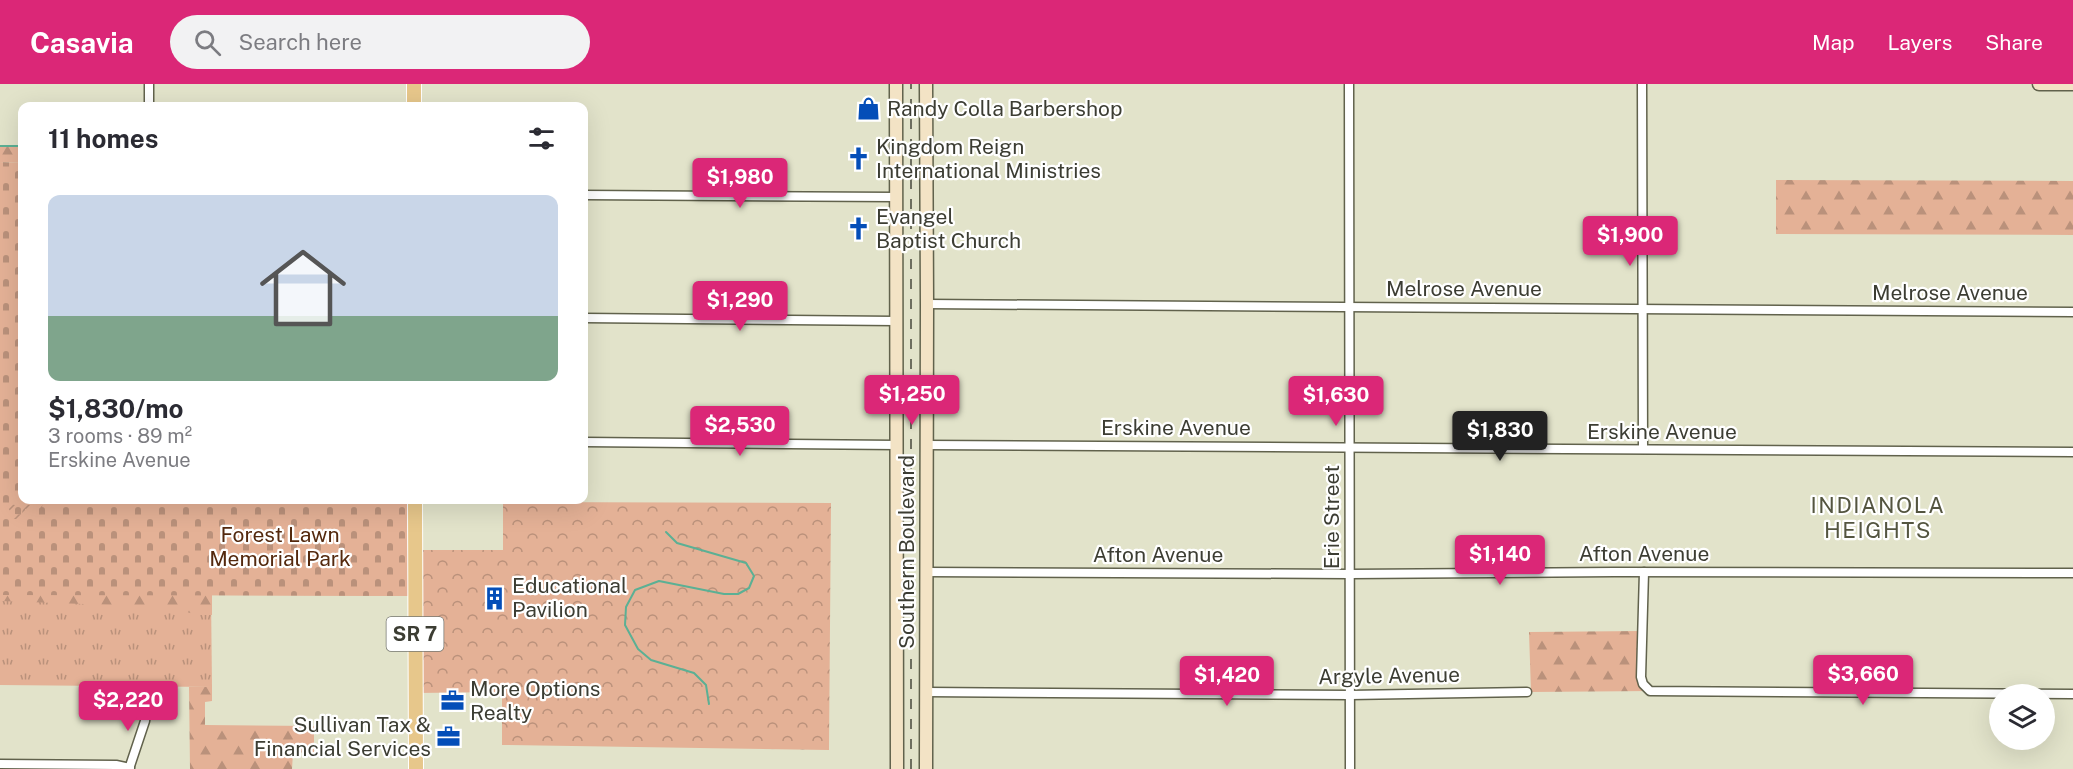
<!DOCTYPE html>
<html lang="en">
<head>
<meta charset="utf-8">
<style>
  body { margin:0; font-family:"Public Sans",sans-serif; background:#f2f2f3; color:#2b2b33; height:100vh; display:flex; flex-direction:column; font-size:22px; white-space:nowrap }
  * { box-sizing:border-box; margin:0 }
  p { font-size:20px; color:#7c7c81 }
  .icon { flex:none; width:33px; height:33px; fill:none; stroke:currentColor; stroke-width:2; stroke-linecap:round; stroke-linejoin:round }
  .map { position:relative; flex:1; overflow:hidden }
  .panel { position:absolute; left:18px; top:18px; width:570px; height:402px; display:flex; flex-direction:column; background:#fff; border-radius:12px; box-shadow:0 6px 24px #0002 }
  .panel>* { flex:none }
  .tools { position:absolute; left:1989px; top:600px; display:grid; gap:12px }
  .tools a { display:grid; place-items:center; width:66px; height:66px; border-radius:50%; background:#fff; box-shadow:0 6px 24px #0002; font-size:30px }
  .price { position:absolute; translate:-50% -51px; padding:0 14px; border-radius:6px; background:#db2777; color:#fff; font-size:20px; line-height:39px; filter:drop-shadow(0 2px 3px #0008) }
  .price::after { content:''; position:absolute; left:50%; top:36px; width:18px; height:14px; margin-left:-9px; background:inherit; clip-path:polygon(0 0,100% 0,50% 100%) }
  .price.active { background:#222; color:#fff }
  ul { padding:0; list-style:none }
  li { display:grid; align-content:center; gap:12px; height:318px; padding:0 30px }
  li+li { border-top:2px solid #e1e1e2 }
  li span { display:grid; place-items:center; height:186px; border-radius:12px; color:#555 }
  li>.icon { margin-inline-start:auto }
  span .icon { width:108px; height:108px; fill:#fffc; stroke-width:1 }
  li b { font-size:26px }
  h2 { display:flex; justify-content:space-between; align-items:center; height:72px; padding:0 30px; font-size:26px }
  header { display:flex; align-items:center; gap:36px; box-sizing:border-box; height:84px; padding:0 30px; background:#db2777; color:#fff }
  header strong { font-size:28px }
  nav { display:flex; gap:33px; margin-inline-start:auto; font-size:21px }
  .search { width:420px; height:54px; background:#f2f2f3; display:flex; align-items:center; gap:15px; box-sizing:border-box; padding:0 21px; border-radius:33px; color:#7c7c81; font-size:22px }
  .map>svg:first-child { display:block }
  .grass { fill:url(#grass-tufts) }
  .forest { fill:url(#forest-firs) }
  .cemetery { fill:url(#cemetery-stones) }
  .park { fill:url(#park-crowns) }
  .garden { fill:url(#garden-furrows) }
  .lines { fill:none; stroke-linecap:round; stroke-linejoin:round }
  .stream { stroke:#5bb094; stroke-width:2 }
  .street-casing { stroke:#61624c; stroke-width:11 }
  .secondary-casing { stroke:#61624c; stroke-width:15 }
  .primary-casing { stroke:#fff; stroke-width:16 }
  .street { stroke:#fff; stroke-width:8 }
  .secondary { stroke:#f3e3c5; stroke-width:12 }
  .primary { stroke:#e7c78b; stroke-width:14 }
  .rail { stroke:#6d6e5f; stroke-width:2; stroke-dasharray:10 10; stroke-linecap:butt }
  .labels { text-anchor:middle; stroke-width:4.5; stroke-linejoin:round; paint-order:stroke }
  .shield { fill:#fff; stroke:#767770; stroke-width:1.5 }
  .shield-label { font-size:20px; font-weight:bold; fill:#3c3d33 }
  .poi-label { font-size:21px; fill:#3c3d33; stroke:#fff; text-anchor:start }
  .street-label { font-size:21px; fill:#3c3d33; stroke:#fff }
  .park-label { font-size:21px; fill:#54290e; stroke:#fff }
  .neighbourhood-label { font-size:22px; letter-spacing:1.5px; fill:#545540; stroke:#fff }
</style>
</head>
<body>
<header>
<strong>Casavia</strong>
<div class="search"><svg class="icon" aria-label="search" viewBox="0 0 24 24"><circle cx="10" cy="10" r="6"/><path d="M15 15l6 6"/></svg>Search here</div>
<nav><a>Map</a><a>Layers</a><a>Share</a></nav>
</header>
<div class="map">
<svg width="2073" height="685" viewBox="0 0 2073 685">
  <defs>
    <pattern id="grass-tufts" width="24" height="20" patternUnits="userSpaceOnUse" patternTransform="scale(1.5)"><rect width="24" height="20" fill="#e4b196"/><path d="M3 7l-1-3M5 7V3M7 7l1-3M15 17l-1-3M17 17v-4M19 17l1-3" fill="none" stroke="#ba917b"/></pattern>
    <pattern id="forest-firs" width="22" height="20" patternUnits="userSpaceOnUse" patternTransform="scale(1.5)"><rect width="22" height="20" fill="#e4b196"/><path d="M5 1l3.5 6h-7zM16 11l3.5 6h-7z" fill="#ba917b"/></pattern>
    <pattern id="cemetery-stones" width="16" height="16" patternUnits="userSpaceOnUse" patternTransform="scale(1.5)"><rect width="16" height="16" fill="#e4b196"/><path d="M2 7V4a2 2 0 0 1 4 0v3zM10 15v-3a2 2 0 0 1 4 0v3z" fill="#ba917b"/></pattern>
    <pattern id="park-crowns" width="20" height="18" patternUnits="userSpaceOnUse" patternTransform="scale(1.5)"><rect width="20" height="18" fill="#e4b196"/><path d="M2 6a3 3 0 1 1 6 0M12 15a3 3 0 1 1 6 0" fill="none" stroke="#ba917b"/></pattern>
    <pattern id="garden-furrows" width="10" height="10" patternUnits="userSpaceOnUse" patternTransform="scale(1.5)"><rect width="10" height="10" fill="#e4b196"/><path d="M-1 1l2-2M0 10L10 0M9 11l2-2" fill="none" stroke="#ba917b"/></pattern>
  </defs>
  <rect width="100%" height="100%" fill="#e2e3ca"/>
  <path class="grass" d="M0,511h211l1,92 -212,-2z"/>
  <g class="forest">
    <path d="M0,61h22v18l-22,-1z"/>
    <path d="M1776,96l297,1v54l-297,-1z"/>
    <path d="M0,490l415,22 -203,-1v20h-14l-30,-8 -168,-6z"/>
    <path d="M1642,547l-1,46 12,14 -122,1 -2,-60z"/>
    <path d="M189,603h23v14l-7,1v23l109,1v26l-21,1 -1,16h-102z"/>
  </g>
  <path class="cemetery" d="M0,78l22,1v337h393v96l-415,-1z"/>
  <path class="park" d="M503,418l328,1 -2,247 -327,-5v-53l-86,1 -1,-143h88z"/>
  <path class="garden" d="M38,416h5l-1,8 -17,1v10h-12l-1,-5 -7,-11 10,2v9l7,1 1,-10h13z"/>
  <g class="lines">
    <g class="stream">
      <path d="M0,62h22"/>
      <path d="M666,448l11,11 69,20 8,13 -5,12 -11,6h-14l-65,-13 -24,9 -9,17 -1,18 13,24 13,11 43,13 12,12 3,19"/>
    </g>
    <defs>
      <g id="street">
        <path d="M1349,0l1,685"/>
        <path d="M1642,0l1,365"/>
        <path d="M149,22v-22"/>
        <path d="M584,111l312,2"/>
        <path d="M927,220l1146,8"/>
        <path d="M584,234l312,3"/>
        <path d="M584,358l313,3"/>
        <path d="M927,361l1146,7"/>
        <path d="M927,488l423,2 264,-2 459,1"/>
        <path d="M1644,488l-3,105 2,7 7,7 423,3"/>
        <path d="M927,608l423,3 177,-3"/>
        <path d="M0,680l116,1 14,3"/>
        <path d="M129,685l16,-48 3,-22"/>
      </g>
      <g id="secondary">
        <path d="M896,0l1,685"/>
        <path d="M926,0l1,220 -1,465"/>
        <path d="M2039,0h34"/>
      </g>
      <g id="primary">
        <path d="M414,0v22"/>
        <path d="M415,416l1,269"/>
      </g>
    </defs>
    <use href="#street" class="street-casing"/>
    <use href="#secondary" class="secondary-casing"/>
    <use href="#primary" class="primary-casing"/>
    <use href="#street" class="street"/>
    <use href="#secondary" class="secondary"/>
    <use href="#primary" class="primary"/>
    <path class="rail" d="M911,685v-685"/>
  </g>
  <defs>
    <symbol id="shop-bare" viewBox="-9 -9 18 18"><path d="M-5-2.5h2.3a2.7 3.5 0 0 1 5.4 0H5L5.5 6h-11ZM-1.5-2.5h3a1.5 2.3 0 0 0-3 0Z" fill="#044eb8" stroke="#fff" stroke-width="2.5" paint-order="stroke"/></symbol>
    <symbol id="church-bare" viewBox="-9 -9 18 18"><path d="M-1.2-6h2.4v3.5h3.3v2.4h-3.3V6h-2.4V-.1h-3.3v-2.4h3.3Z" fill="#044eb8" stroke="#fff" stroke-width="2.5" paint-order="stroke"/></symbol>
    <symbol id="building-bare" viewBox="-9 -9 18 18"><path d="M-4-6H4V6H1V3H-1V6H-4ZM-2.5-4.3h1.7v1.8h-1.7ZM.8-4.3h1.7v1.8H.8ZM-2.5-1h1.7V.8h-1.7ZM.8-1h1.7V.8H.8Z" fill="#044eb8" stroke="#fff" stroke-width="2.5" paint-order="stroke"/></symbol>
    <symbol id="office-bare" viewBox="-9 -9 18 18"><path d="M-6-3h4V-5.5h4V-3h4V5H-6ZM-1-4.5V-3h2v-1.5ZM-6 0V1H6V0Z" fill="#044eb8" stroke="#fff" stroke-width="2.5" paint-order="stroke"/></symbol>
  </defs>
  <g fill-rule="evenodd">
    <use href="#shop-bare" x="852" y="8" width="33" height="33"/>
    <use href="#church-bare" x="842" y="58" width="33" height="33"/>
    <use href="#church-bare" x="842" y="128" width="33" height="33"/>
    <use href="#building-bare" x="478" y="498" width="33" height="33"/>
    <use href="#office-bare" x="436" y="600" width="33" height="33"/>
    <use href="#office-bare" x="432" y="636" width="33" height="33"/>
  </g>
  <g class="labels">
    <rect class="shield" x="386.5" y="533" width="57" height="34" rx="4.5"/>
    <g class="shield-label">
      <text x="415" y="557">SR 7</text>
    </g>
    <g class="poi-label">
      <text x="887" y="32">Randy Colla Barbershop</text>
      <text x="876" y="70">Kingdom Reign<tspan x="876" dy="24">International Ministries</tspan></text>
      <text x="876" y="140">Evangel<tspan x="876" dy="24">Baptist Church</tspan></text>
      <text x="512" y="509">Educational<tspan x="512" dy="24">Pavilion</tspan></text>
      <text x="470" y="612">More Options<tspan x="470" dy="24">Realty</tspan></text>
      <text x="431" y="648" text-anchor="end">Sullivan Tax &amp;<tspan x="431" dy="24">Financial Services</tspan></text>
    </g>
    <g class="street-label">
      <text x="1464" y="212">Melrose Avenue</text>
      <text x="1950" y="216">Melrose Avenue</text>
      <text x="1176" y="351">Erskine Avenue</text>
      <text x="1662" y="355">Erskine Avenue</text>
      <text transform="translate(1332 433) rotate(-90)" y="7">Erie Street</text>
      <text transform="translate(907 468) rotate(-90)" y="7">Southern Boulevard</text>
      <text x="1644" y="477">Afton Avenue</text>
      <text x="1158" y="478">Afton Avenue</text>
      <text transform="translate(1389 592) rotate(-1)" y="7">Argyle Avenue</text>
    </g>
    <g class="park-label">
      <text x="280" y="458">Forest Lawn<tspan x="280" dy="24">Memorial Park</tspan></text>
    </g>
    <g class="neighbourhood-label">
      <text x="1878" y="429">INDIANOLA<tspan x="1878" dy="25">HEIGHTS</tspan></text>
    </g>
  </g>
</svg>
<div class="tools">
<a><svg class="icon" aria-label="layers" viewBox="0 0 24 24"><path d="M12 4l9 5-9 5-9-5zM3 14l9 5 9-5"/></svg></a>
</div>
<b class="price" style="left:740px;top:125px">$1,980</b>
<b class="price" style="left:1630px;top:183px">$1,900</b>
<b class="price" style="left:740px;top:248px">$1,290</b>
<b class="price" style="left:912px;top:342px">$1,250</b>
<b class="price" style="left:1336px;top:343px">$1,630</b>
<b class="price" style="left:740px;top:373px">$2,530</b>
<b class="price active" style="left:1500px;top:378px">$1,830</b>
<b class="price" style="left:1500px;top:502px">$1,140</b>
<b class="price" style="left:1863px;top:622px">$3,660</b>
<b class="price" style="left:1227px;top:623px">$1,420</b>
<b class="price" style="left:128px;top:648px">$2,220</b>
<section class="panel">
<h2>11 homes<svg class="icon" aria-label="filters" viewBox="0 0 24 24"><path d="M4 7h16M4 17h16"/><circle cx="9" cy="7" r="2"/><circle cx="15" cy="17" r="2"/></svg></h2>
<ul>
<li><span style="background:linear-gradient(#c9d6e8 65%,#7fa58c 0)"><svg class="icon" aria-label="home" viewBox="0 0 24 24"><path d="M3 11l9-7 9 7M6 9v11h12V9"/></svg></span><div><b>$1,830/mo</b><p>3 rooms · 89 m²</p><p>Erskine Avenue</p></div></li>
</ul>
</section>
</div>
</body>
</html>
